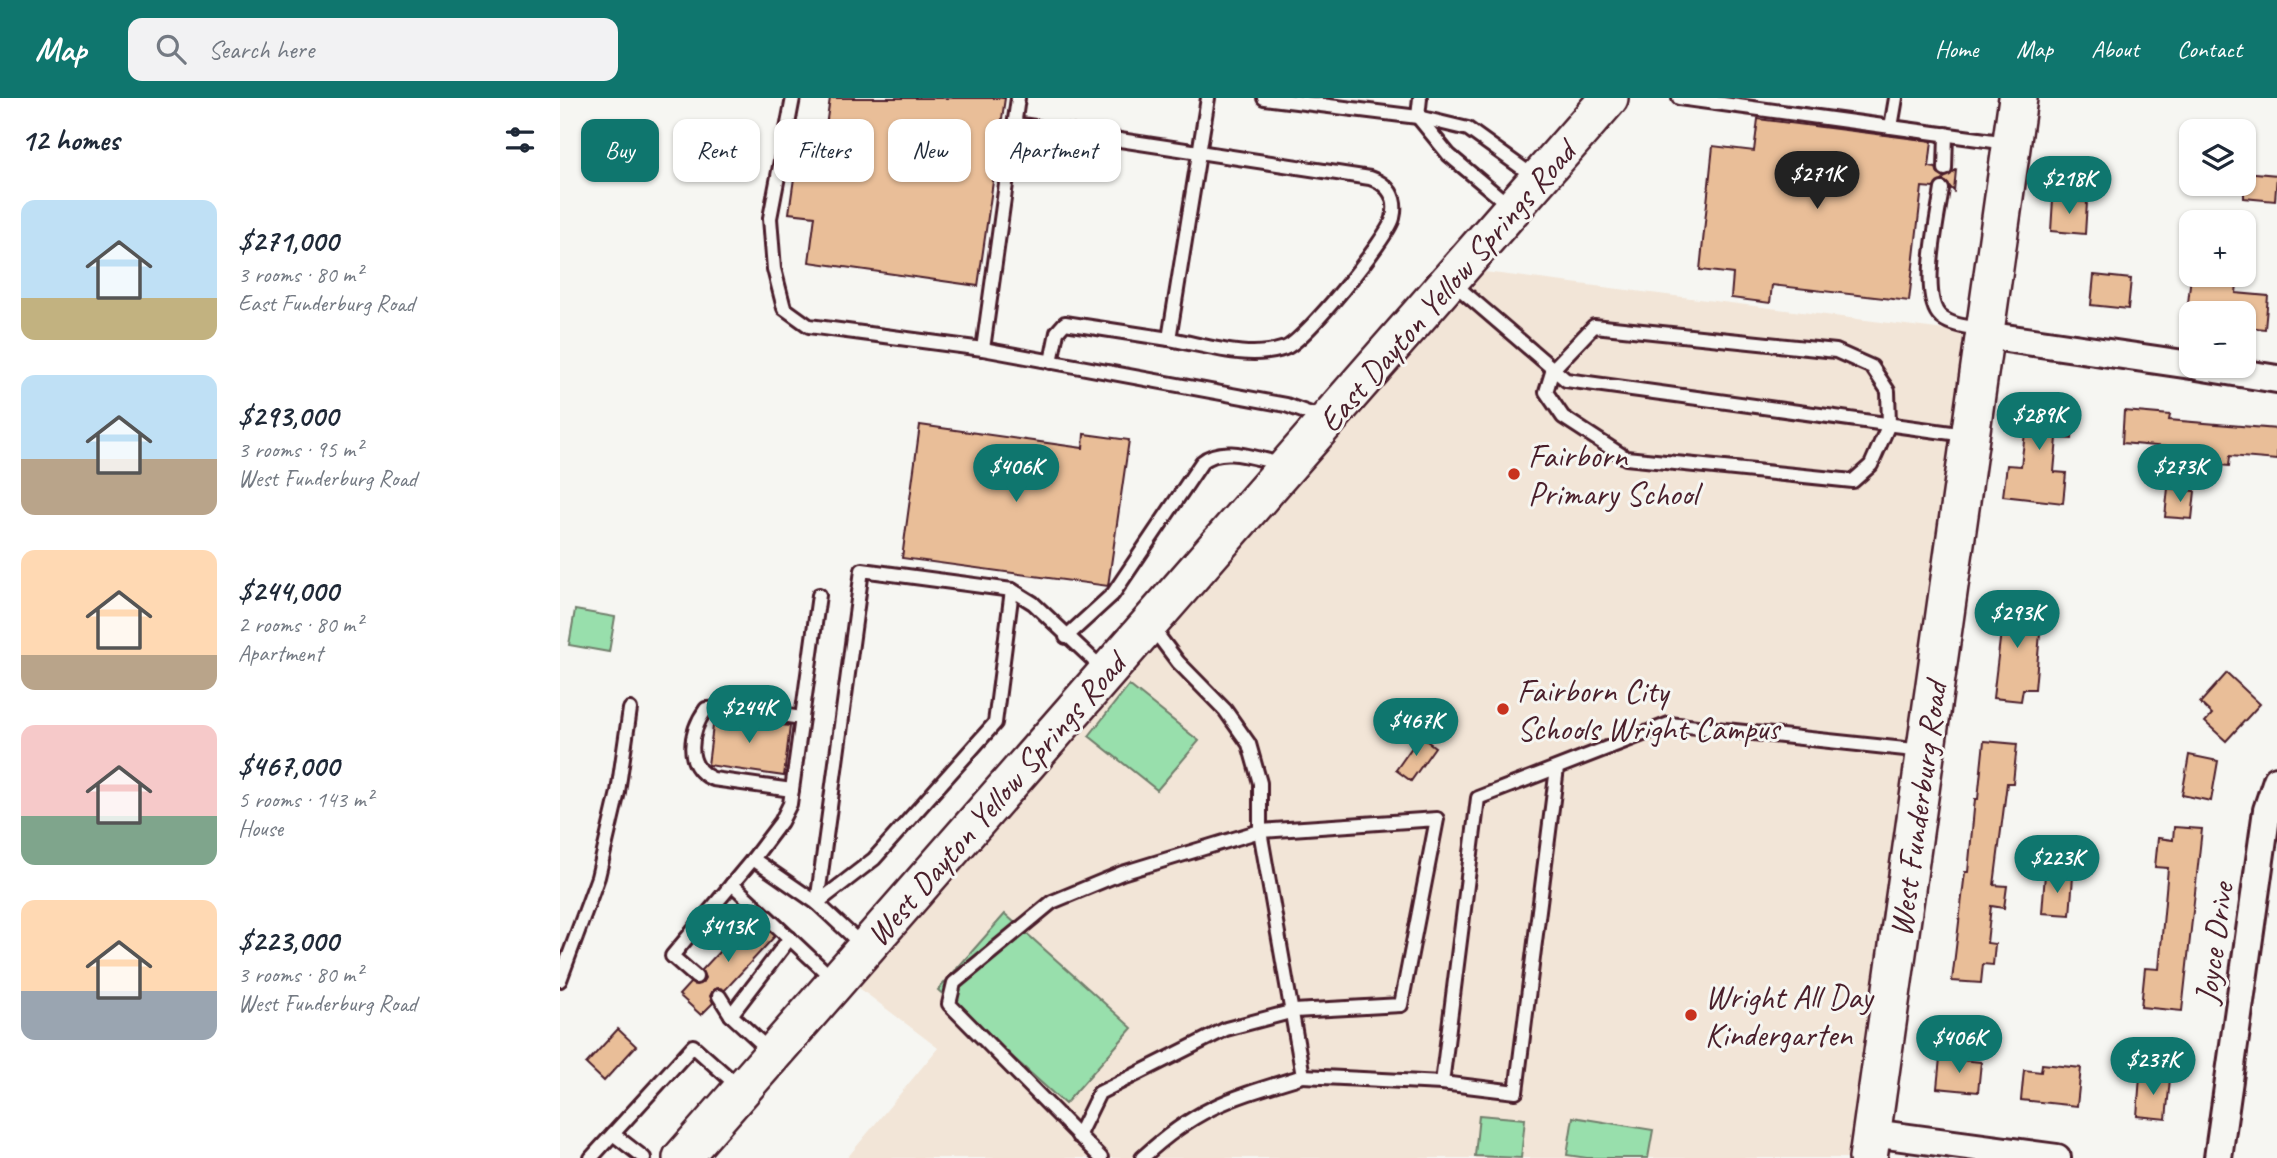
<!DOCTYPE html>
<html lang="en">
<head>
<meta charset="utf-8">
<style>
  body { margin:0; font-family:Caveat,sans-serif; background:#f2f2f3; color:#1f2937; height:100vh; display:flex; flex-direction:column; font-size:26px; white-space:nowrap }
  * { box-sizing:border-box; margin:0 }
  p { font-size:23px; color:#747a83 }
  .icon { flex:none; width:38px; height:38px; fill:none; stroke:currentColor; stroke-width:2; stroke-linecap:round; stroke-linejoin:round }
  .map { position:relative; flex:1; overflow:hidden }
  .drawer { display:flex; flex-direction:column; background:#fff; width:560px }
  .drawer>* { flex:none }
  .guide { position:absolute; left:21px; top:21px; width:665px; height:63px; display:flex; gap:14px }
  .buttons { position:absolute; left:1619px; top:21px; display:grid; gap:14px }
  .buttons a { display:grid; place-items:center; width:77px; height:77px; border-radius:14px; background:#fff; box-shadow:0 2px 5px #0004; font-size:35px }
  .price { position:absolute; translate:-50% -60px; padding:0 16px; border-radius:24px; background:#0f766e; color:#fff; font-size:23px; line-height:46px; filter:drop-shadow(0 2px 4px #0008) }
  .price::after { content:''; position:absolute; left:50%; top:42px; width:21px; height:16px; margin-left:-10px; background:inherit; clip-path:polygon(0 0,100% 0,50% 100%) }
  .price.current { background:#222; color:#fff }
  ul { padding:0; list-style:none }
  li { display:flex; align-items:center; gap:21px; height:175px; padding:0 21px }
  li span { display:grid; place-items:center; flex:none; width:196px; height:140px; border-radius:14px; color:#555 }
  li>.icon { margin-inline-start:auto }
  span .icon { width:84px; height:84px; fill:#fffc; stroke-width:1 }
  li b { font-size:30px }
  h2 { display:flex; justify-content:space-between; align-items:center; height:84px; padding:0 21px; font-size:30px }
  .pill { padding:0 24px; border-radius:14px; background:#fff; box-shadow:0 2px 5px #0004; font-size:24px; line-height:63px }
  .pill.current { background:#0f766e; color:#fff }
  header { display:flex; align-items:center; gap:42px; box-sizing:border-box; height:98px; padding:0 35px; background:#0f766e; color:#fff }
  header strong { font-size:33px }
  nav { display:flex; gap:38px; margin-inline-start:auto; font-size:24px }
  .search { width:490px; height:63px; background:#f2f2f3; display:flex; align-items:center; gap:18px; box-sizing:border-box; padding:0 24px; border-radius:14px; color:#747a83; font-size:26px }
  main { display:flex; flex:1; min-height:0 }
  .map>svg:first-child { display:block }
  .built { fill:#f2e5d7 }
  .green { fill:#98dfac; stroke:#717f6c; stroke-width:2 }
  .building { fill:#e9be98; stroke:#4a1f2b; stroke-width:2 }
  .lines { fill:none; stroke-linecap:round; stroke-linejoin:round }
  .lane-casing { stroke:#4a1f2b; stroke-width:18 }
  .street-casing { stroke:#4a1f2b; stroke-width:32 }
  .secondary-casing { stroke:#4a1f2b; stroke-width:42 }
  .lane { stroke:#f6f6f2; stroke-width:12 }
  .street { stroke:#f6f6f2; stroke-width:26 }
  .secondary { stroke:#f6f6f2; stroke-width:37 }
  .poi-dot { fill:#c8321e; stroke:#f6f6f2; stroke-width:2.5 }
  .labels { text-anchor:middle; stroke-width:6; stroke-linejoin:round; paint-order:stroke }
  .street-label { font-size:33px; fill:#4a1f2b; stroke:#f6f6f2 }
  .poi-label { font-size:33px; fill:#4a1f2b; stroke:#f6f6f2; text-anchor:start }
</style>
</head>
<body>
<header>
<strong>Map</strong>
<div class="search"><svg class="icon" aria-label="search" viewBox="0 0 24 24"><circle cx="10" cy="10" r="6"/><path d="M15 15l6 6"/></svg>Search here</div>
<nav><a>Home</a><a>Map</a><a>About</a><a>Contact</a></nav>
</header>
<main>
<section class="drawer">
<h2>12 homes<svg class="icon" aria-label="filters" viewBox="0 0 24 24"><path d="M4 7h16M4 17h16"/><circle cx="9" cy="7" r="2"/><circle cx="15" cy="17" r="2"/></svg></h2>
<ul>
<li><span style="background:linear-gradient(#bfe0f5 70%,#c2b280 0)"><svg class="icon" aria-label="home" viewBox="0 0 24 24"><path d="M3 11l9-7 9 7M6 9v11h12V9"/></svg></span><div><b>$271,000</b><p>3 rooms · 80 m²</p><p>East Funderburg Road</p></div></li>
<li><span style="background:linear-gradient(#bfe0f5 60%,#b9a48a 0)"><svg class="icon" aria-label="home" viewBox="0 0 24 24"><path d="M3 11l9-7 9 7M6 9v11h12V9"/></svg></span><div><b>$293,000</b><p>3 rooms · 95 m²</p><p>West Funderburg Road</p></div></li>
<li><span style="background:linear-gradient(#ffd9b3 75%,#b9a48a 0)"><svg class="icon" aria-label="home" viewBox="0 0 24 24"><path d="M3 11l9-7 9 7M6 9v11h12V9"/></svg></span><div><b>$244,000</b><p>2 rooms · 80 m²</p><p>Apartment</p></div></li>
<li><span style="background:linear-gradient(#f6c9c9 65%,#7fa58c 0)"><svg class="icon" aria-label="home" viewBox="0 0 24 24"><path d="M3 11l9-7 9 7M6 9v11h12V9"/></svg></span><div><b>$467,000</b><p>5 rooms · 143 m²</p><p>House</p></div></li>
<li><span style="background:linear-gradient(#ffd9b3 65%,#9aa5b1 0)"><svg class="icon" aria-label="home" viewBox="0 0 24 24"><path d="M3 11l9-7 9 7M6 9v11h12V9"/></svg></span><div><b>$223,000</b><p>3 rooms · 80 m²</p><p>West Funderburg Road</p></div></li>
</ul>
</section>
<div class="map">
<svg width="1717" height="1060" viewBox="0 0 1717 1060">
  <rect width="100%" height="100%" fill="#f6f6f2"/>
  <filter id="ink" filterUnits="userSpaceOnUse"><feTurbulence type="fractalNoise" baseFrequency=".0143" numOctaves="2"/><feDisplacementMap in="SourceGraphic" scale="14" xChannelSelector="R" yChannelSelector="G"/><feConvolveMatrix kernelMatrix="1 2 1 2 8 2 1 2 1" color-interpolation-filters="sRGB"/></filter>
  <g filter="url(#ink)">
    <path class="built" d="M901,171l524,66 -117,823h-1021l91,-110 -96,-73z"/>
    <g class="green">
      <path d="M15,512l40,7 -6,35 -40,-7z"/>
      <path d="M569,587l70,56 -42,49 -68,-54z"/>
      <path d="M445,816l127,114 -67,76 -127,-114z"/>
      <path d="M919,1017l46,4 -4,39 -46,-2z"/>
      <path d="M1013,1019l80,13 -5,28h-61l-20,-3z"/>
    </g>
    <g class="building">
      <path d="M270,0h175l-27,188 -169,-24 6,-46 -26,-3 8,-56 24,4z"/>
      <path d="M1198,21l174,22 -3,26 7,1 2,6 6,4 12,-8 -2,21 -11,-11 -10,8 -11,-1 -13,114 -137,-16 -2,18 -39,-5 2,-24 -33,-4 13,-124 41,5z"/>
      <path d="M1684,74l33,3 -2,26 -31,-3z"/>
      <path d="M1493,101l34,3 -2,32 -34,-3z"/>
      <path d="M1534,177l37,4 -3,30 -37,-4z"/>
      <path d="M1631,177h47l-2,18 32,3 -3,33 -21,-2v-14h-57z"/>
      <path d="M1456,303l59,7 -3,31 -15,-1 -3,34 12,1 -3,30 -60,-7 4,-31 14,1 4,-33 -12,-2z"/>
      <path d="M1564,313l46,4 -1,5 108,9v31l-47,-4 -1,10 -42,-4 2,-13 -67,-6z"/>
      <path d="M360,327l163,23 1,-14 45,6 -21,146 -206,-28z"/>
      <path d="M1608,390l27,3 -3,28 -27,-2z"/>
      <path d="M1445,500l30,3 -2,20 8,1 -6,67h-12l-2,12 -28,-3z"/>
      <path d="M1667,575l33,31 -34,37 -21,-19 7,-8 -12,-11z"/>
      <path d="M185,611l7,13 38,4 -6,50 -76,-11 6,-47 23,-1z"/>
      <path d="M860,638l15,11 -24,34 -15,-11z"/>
      <path d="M1424,643l33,3 -4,39h-6l-13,102 13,1 -3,22 -13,-2 -4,37 8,1 -2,21 -10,-1 -2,19 -29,-2 13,-109h3l7,-73h3z"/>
      <path d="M1629,657l29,6 -7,40 -29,-6z"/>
      <path d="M1614,729l28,2 -20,182 -41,-4 4,-39 14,1 9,-101 -13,-1 3,-29 15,2z"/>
      <path d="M1485,776l28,3 -3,38 -28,-2z"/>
      <path d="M193,818l22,20 -50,54 -11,-1 -4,7 3,7 -12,12 -22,-20 11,-12h12l3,-5 -3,-8z"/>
      <path d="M58,931l18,17 -32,35 -18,-17z"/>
      <path d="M1380,960l41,4 -3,30 -41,-4z"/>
      <path d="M1482,966l39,4 -4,38 -56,-6 3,-30 17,2z"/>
      <path d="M1580,978l30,3 -4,40 -29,-3z"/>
    </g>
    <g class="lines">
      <defs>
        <g id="lane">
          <path d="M233,0l-23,120 4,51 10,39 25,18 174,23 303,56 36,13"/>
          <path d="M704,0l154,19 50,12 68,49"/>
          <path d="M860,0l-2,19 31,38 62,52"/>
          <path d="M1119,0l329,45"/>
          <path d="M455,26l355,54c18,6 28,19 23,40 -5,20 -89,124 -108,130 -36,13 -80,-3 -116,-9"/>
          <path d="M1331,29l5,-29"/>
          <path d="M1385,71l1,-35"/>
          <path d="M1382,91c-4,27 -23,109 -1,128 11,9 28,10 41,12"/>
          <path d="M893,185l113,97 400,55"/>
          <path d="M1034,228l242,25 36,16 16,24 1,33 -18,41 -18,16 -227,-23 -63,-41 -17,-25 7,-23z"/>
          <path d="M423,251l35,-251"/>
          <path d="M491,264l6,-30 8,-9 104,16 39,-241"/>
          <path d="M259,497l-29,209 -9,18 -28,37 64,44 45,42"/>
          <path d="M506,539l47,-43 89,-132c21,-18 54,-3 80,2"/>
          <path d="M176,610l-30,1c-16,22 -23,58 7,70l79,11"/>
          <path d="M193,613l49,7"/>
          <path d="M172,786l101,95"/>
          <path d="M257,805l45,-333 150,20 21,13 72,68"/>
          <path d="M257,805l57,-44 121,-136 17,-133"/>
          <path d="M136,879l-24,-21 81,-97"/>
          <path d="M0,882l38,-103 20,-85 12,-83"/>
          <path d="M159,898l12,19 39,36"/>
          <path d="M171,917l59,-77"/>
          <path d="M882,985l74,9 41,-324"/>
          <path d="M53,1036l31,24"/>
          <path d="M518,1038l21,-43 127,-64 68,-18 107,-6 36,-186 -177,12v-48l-11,-39 -24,-34 -47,-48 -27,-36"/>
          <path d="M31,1060l102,-112 46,41"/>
          <path d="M541,1060l-152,-154 5,-21 98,-81 70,-29 138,-42 43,245 139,7 36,-285 191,-74 255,27"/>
          <path d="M582,1060c56,-52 90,-60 161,-82"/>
        </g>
        <g id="street">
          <path d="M1425,237l206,30"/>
          <path d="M1637,268l80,13"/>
          <path d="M1312,1035l185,25"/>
          <path d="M1658,1060l49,-348 10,-30"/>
        </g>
        <g id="secondary">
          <path d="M122,1060l927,-1060"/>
          <path d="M1308,1060l150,-1060"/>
        </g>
      </defs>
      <use href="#lane" class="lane-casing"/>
      <use href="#street" class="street-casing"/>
      <use href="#secondary" class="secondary-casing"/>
      <use href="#lane" class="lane"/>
      <use href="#street" class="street"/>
      <use href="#secondary" class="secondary"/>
    </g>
  </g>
  <g class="poi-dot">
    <circle cx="954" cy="376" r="7"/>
    <circle cx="943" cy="611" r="7"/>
    <circle cx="1131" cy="917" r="7"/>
  </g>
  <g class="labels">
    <g class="street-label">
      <text transform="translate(886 188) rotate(-49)" y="12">East Dayton Yellow Springs Road</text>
      <text transform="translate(435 701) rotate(-49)" y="12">West Dayton Yellow Springs Road</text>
      <text transform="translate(1357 711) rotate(-82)" y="12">West Funderburg Road</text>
      <text transform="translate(1653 845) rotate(-82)" y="12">Joyce Drive</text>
    </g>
    <g class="poi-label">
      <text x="968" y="369">Fairborn<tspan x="968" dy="38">Primary School</tspan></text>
      <text x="957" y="604">Fairborn City<tspan x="957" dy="38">Schools Wright Campus</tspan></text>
      <text x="1145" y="910">Wright All Day<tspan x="1145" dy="38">Kindergarten</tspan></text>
    </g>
  </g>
</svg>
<div class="buttons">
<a><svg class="icon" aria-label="layers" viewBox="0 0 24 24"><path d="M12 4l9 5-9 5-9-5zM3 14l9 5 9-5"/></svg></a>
<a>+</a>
<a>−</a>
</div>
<b class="price current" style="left:1257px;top:113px">$271K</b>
<b class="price" style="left:1509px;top:118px">$218K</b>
<b class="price" style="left:1479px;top:354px">$289K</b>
<b class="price" style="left:456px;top:406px">$406K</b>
<b class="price" style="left:1620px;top:406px">$273K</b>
<b class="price" style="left:1457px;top:552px">$293K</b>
<b class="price" style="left:189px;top:647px">$244K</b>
<b class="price" style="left:856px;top:660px">$467K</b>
<b class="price" style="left:1497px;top:797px">$223K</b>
<b class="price" style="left:168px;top:866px">$413K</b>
<b class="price" style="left:1399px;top:977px">$406K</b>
<b class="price" style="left:1593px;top:999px">$237K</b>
<div class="guide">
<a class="pill current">Buy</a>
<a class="pill">Rent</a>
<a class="pill">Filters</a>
<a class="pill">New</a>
<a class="pill">Apartment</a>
</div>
</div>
</main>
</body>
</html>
